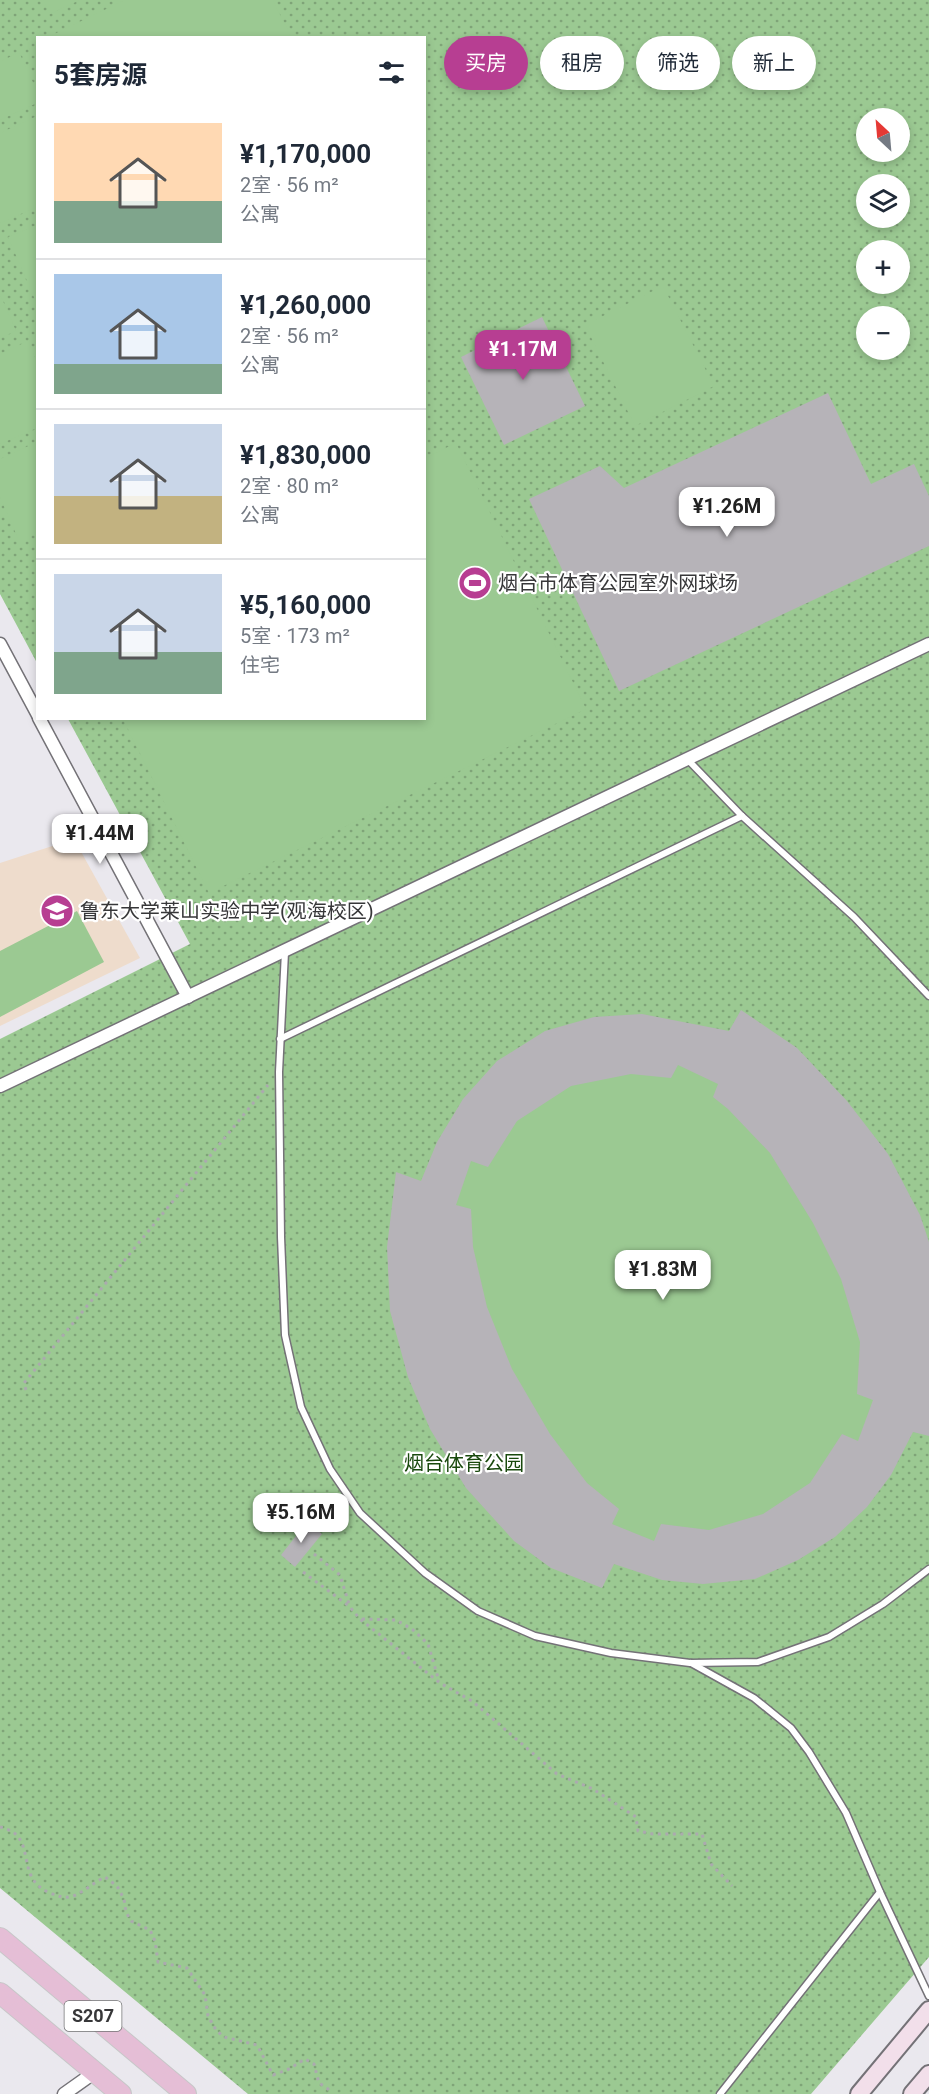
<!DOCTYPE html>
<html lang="zh">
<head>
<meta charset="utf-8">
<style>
  body { margin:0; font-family:Roboto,"Noto Sans SC",sans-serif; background:#f2f2f3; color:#1f2937; height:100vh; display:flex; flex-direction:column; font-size:22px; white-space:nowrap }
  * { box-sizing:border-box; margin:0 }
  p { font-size:20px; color:#747a83 }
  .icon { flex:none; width:33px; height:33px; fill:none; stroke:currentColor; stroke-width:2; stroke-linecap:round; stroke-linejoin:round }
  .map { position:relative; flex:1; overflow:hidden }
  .side { position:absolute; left:36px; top:36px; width:390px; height:684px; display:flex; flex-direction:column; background:#fff; border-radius:0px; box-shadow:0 3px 9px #0003 }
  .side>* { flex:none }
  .banner { position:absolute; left:444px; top:36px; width:394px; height:54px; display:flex; gap:12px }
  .needle { width:39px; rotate:334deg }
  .tools { position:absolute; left:856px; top:108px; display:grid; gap:12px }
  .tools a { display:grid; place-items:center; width:54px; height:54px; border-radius:50%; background:#fff; box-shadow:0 3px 9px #0003; font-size:30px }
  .price { position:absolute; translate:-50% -51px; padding:0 14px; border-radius:12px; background:#fff; color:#222; font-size:20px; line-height:39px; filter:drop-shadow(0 2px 3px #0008) }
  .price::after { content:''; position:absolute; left:50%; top:36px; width:18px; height:14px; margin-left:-9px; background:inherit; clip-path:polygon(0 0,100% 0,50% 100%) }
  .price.selected { background:#b73e92; color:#fff }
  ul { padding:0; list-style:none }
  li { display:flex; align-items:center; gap:18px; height:150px; padding:0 18px }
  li+li { border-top:2px solid #e0e1e3 }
  li span { display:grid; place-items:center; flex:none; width:168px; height:120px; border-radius:0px; color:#555 }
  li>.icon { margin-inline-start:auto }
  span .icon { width:72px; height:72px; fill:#fffc; stroke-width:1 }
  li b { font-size:26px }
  h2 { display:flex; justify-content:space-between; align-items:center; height:72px; padding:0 18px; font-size:26px }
  .pill { padding:0 21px; border-radius:27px; background:#fff; box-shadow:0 3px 9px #0003; font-size:21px; line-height:54px }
  .pill.selected { background:#b73e92; color:#fff }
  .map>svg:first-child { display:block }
  .education { fill:#eedccc }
  .grass { fill:url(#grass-dots); fill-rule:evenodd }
  .pitch { fill:#9bc992 }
  .building { fill:#b6b3b8; fill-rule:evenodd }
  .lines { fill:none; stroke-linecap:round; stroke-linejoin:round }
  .service-casing { stroke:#747277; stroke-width:9 }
  .minor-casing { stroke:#747277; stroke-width:15 }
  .secondary-casing { stroke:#747277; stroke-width:20 }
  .primary-casing { stroke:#c7c7c8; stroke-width:22 }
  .path { stroke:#abaaae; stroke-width:3; stroke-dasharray:3 4.5; stroke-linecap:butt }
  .service { stroke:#fff; stroke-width:6 }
  .minor { stroke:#fff; stroke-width:12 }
  .secondary { stroke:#f2dfea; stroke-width:16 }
  .primary { stroke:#e5bed6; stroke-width:20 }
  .labels { text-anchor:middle; stroke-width:4.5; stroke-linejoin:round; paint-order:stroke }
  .shield { fill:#fff; stroke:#737374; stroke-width:1.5 }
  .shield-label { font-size:18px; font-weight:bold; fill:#373739 }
  .poi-label { font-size:20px; fill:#373739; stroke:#fff; text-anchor:start }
  .park-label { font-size:20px; fill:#19490d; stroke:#fff }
</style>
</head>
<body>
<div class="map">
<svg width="929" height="2094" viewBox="0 0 929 2094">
  <defs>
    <pattern id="grass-dots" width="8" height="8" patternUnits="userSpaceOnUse" patternTransform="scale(1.5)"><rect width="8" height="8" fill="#9bc992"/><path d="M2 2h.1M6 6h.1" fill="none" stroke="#7fa478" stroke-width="1.8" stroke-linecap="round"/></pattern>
  </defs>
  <rect width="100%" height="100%" fill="#eae8ee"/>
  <path class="education" d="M74,839l66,119 -140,68v-163z"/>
  <path class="grass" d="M0,0h929v1957l-118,137h-563l-248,-206v-849l190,-95 -122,-225 356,-1v-680h-386l-1,625 -37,-69zM867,118h33v34h-33zM867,184h33v34h-33zM867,250h33v34h-33zM867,316h33v34h-33z"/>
  <g class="pitch">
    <path d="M43,0h37l-30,14z"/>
    <path d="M125,0h148l18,37h-243z"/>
    <path d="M19,52l18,39v12l-37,17v-58z"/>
    <path d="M37,116v91l-37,16v-90z"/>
    <path d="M37,225v79l-29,-67z"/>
    <path d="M663,286l51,100 -79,40 -50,-101z"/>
    <path d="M0,294l16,37 -16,7z"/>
    <path d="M28,341l9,21v66l-37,16v-90z"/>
    <path d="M37,442v90l-18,9 -19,-44v-38z"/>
    <path d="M456,443l130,266 -377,184 -86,-174 301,-1 1,-260z"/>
    <path d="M77,911l27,51 -104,55v-66z"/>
    <path d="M741,1010l56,38 50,53 41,53 31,61 10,27v194l-16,-4 -46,75 -32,30 -37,23 -43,19 -52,5 -41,-4 -48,-16 -12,24 -51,-20 -37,-27 -48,-53 -36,-59 -22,-52 -18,-66 6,-139 25,8 16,-38 26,-43 34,-38 48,-30 49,-14 48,-3 87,17z"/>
  </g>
  <g class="building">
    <path d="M542,317l43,89 -81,39 -43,-88z"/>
    <path d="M828,393l43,91 43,-20 15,32v50l-310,145 -90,-192 71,-33 24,22z"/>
    <path d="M741,1010l56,38 50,53 41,53 32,61 9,27v194l-16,-4 -22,43 -24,32 -32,30 -37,23 -43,19 -52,5 -41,-4 -48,-16 -12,24 -51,-20 -37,-27 -48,-53 -36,-59 -22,-52 -18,-66 -3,-64 9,-75 25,9 16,-39 26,-43 34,-38 48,-30 49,-14 48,-3 87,17zM678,1065l40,19 -5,13 15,12 42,44 43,70 28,56 19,63 -3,52 16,6 -15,41 -16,-7 -32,49 -47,31 -54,16 -48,-6 -7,17 -42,-17 7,-15 -32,-26 -37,-49 -38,-65 -25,-62 -14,-60 -2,-38 -15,-4 15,-44 17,6 29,-46 54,-35 60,-12 40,4z"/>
    <path d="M307,1522l15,12 -27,33 -14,-12z"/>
  </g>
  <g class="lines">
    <defs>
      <g id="service">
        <path d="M688,760l54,56 112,101 75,79"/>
        <path d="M285,952l-6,120 2,165 4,98 16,72 29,62 30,44 65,60 53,38 57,25 76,17 79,10 68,-1 71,-25 54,-33 46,-35"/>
        <path d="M280,1039l462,-223"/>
        <path d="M691,1663l63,35 37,30 18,24 37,61 34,79 49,104"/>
        <path d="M720,2094l160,-202"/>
      </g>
      <g id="minor">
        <path d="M0,644l38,71"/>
        <path d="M39,718l149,279"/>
        <path d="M0,1086l929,-442"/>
        <path d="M64,2094l31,-22"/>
      </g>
      <g id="secondary">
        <path d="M859,2094l70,-84"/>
        <path d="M912,2094l17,-20"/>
      </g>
      <g id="primary">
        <path d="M0,1938l186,156"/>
        <path d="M0,1993l121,101"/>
      </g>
    </defs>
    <use href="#service" class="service-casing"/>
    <use href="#minor" class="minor-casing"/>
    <use href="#secondary" class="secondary-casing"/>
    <use href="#primary" class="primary-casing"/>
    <g class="path">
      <path d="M26,1390l-2,-7 244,-298"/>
      <path d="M314,1554l26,21 9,29"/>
      <path d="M303,1572l46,34 11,13 80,64 32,18 85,73 36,15 43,28 2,14 15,3h49l9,30 21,22"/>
      <path d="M362,1619l34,1 16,9 16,15 11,37"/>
      <path d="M0,1827c4,1 9,3 13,5 21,15 4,47 37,61 8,3 14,6 23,3 11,-4 21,-14 32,-19l12,9 7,13 2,13 5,9 19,9 5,11 3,21 29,6 18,27 3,21 8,14 8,7 33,8 16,30 16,-6 16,-10 9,5 5,19 9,6 3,5"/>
    </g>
    <use href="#service" class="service"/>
    <use href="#minor" class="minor"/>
    <use href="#secondary" class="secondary"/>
    <use href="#primary" class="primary"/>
  </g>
  <defs>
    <symbol id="stadium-disc" viewBox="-11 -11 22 22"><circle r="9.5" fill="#b73e92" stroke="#fff"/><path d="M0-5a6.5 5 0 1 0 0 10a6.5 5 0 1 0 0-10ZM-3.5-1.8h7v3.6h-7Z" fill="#fff"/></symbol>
    <symbol id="school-disc" viewBox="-11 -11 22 22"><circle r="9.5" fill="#b73e92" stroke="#fff"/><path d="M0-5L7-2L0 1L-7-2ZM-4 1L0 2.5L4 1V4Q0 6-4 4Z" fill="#fff"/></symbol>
  </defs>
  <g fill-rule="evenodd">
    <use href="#stadium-disc" x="456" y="564" width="38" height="38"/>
    <use href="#school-disc" x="38" y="892" width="38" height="38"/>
  </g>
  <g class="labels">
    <rect class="shield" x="64.5" y="2001" width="57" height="30" rx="4.5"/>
    <g class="shield-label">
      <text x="93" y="2022">S207</text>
    </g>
    <g class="poi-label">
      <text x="498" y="590">烟台市体育公园室外网球场</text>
      <text x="80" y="918">鲁东大学莱山实验中学(观海校区)</text>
    </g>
    <g class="park-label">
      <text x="464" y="1470">烟台体育公园</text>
    </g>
  </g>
</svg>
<div class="tools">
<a><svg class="needle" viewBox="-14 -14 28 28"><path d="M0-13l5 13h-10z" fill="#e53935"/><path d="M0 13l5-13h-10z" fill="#747a83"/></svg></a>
<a><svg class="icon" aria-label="layers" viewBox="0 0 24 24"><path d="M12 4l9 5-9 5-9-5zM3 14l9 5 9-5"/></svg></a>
<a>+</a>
<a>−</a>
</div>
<b class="price selected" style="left:523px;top:381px">¥1.17M</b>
<b class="price" style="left:727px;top:538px">¥1.26M</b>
<b class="price" style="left:100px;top:865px">¥1.44M</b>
<b class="price" style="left:663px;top:1301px">¥1.83M</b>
<b class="price" style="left:301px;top:1544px">¥5.16M</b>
<div class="banner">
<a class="pill selected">买房</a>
<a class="pill">租房</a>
<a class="pill">筛选</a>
<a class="pill">新上</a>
</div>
<section class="side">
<h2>5套房源<svg class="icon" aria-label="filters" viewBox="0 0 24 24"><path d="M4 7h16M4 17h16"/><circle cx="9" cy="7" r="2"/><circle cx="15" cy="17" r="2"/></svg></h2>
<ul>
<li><span style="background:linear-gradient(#ffd9b3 65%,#7fa58c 0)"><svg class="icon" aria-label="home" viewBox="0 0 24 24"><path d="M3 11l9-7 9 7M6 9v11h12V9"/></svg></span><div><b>¥1,170,000</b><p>2室 · 56 m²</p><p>公寓</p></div></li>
<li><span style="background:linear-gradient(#a9c7e8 75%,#7fa58c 0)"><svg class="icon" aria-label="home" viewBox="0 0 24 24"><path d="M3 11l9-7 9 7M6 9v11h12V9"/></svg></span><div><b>¥1,260,000</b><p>2室 · 56 m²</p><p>公寓</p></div></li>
<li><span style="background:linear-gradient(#c9d6e8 60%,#c2b280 0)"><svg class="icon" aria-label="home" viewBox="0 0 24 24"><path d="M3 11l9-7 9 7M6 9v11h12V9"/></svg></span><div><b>¥1,830,000</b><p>2室 · 80 m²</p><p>公寓</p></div></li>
<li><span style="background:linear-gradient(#c9d6e8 65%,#7fa58c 0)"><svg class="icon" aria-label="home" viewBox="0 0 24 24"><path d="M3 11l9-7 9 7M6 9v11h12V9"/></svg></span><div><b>¥5,160,000</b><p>5室 · 173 m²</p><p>住宅</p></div></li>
</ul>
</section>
</div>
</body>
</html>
